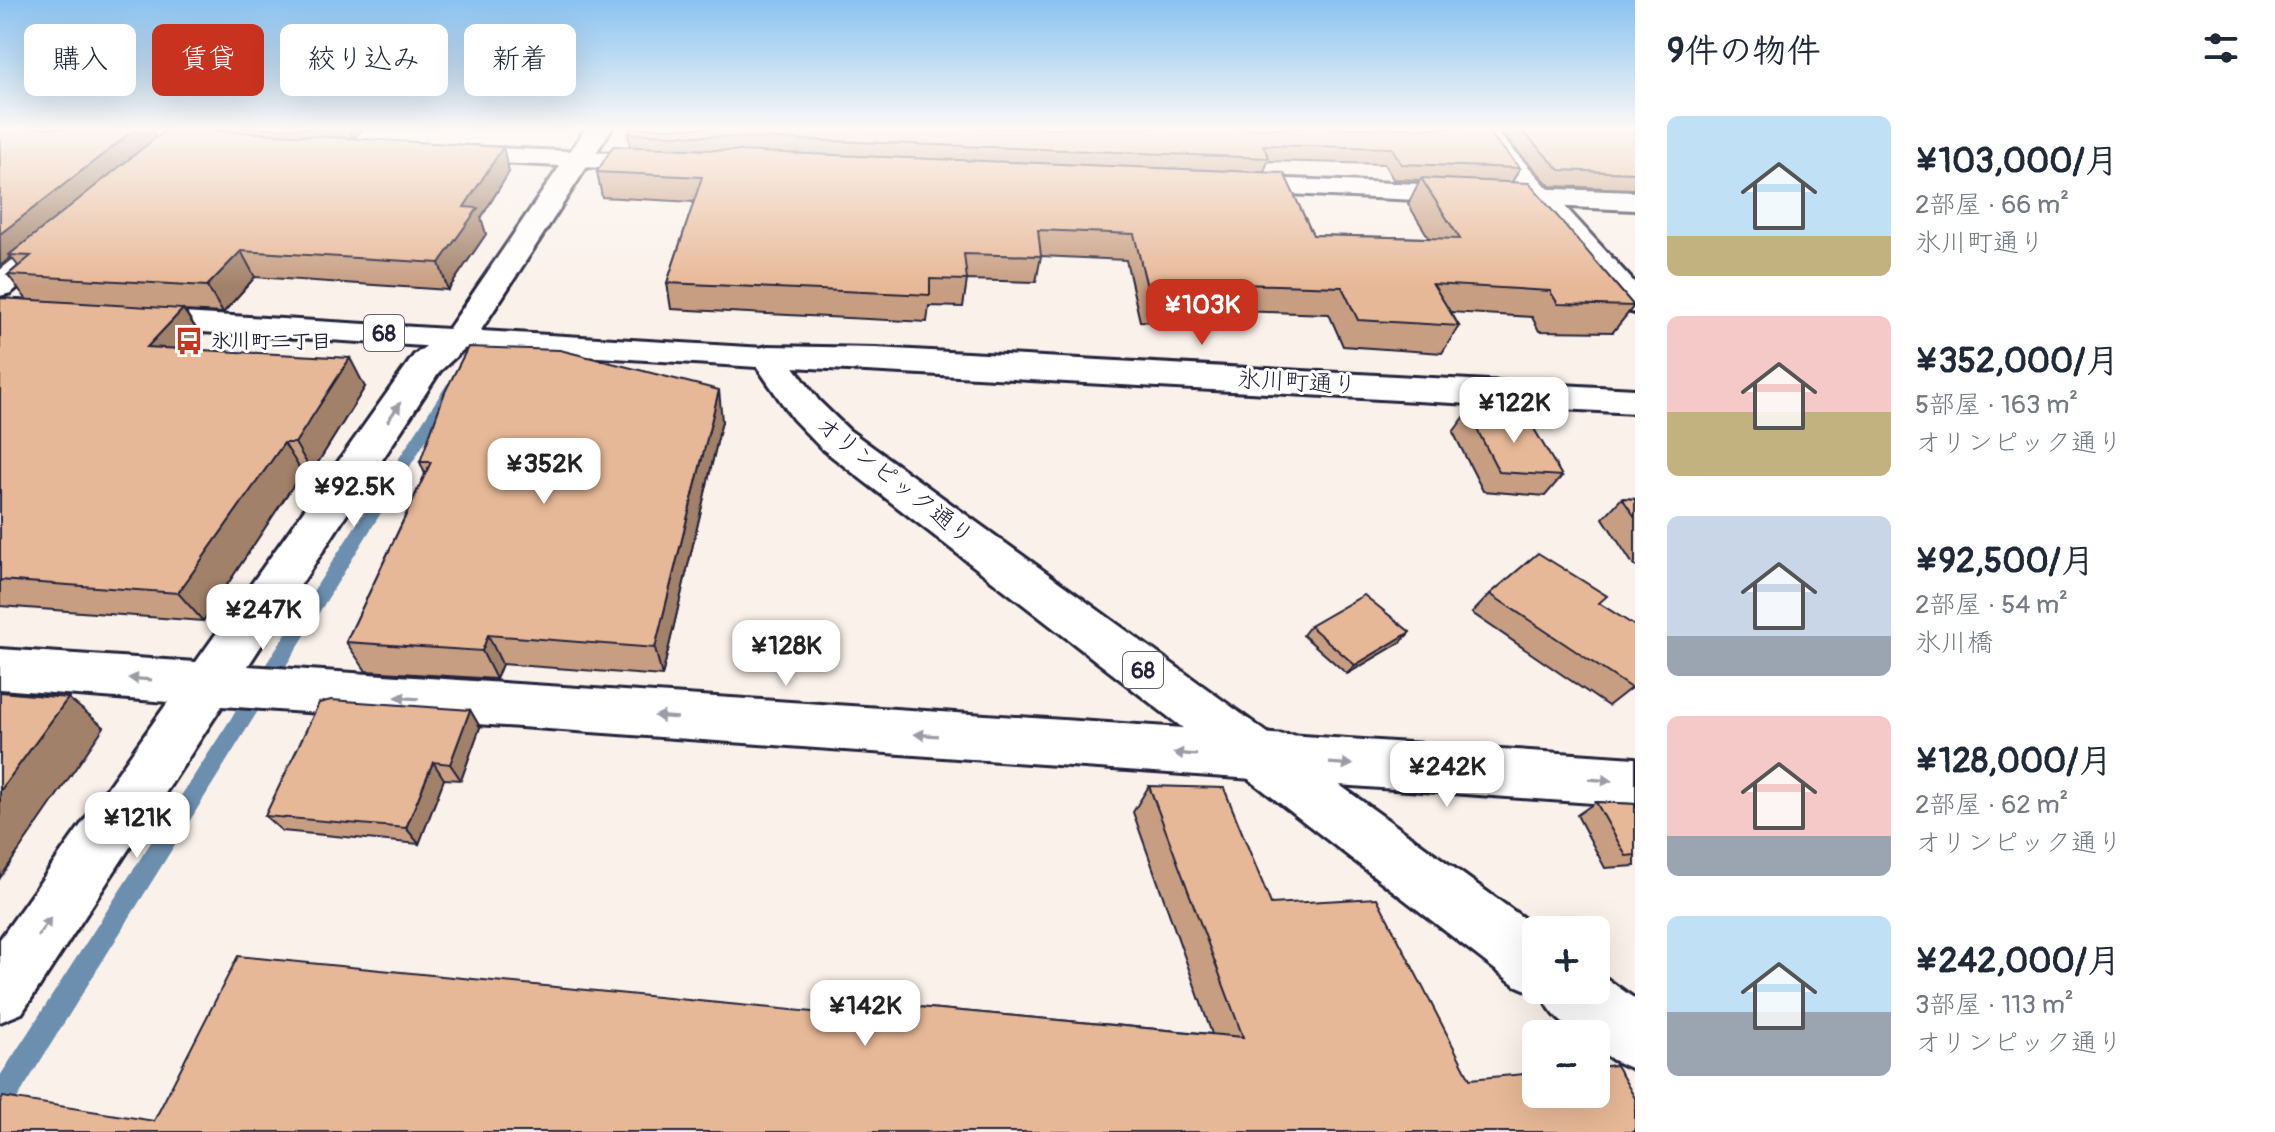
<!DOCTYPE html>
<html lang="ja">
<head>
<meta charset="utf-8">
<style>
  body { margin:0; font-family:Pangolin,"Klee One",sans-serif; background:#f2f2f3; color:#1f2937; height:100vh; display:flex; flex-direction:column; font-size:30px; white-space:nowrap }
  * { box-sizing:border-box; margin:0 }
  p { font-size:26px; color:#747a83 }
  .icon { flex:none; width:44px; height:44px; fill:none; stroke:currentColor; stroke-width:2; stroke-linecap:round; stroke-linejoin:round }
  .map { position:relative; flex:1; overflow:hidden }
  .drawer { display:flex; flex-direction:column; background:#fff; width:640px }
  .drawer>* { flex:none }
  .top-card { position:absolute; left:24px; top:24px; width:760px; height:72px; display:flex; gap:16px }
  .controls { position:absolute; left:1522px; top:916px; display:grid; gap:16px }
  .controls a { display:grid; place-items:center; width:88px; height:88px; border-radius:12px; background:#fff; box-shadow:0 8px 32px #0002; font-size:40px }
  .price { position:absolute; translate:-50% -68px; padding:0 18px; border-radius:16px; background:#fff; color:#222; font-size:26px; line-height:52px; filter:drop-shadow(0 2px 4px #0008) }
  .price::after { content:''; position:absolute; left:50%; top:48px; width:24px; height:18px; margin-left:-12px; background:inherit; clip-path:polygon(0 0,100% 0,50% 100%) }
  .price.selected { background:#c8321e; color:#fff }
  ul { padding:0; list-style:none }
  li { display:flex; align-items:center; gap:24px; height:200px; padding:0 32px }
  li span { display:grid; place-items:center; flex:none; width:224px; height:160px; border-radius:12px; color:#555 }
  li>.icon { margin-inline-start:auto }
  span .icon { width:96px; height:96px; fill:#fffc; stroke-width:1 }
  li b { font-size:34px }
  h2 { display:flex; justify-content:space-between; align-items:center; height:96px; padding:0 32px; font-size:34px }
  .chip { padding:0 28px; border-radius:12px; background:#fff; box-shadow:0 8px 32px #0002; font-size:28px; line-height:72px }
  .chip.selected { background:#c8321e; color:#fff }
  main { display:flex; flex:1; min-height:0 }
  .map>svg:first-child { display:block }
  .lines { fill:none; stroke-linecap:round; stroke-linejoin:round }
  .stream { fill:#6c8faf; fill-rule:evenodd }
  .minor-casing { stroke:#22223b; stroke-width:6 }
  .tertiary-casing { stroke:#22223b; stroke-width:6 }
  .primary-casing { stroke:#22223b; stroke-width:6 }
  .minor { fill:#fff; fill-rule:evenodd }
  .tertiary { fill:#fff; fill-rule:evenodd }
  .primary { fill:#fff; fill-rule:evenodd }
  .wall { fill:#c79e82; stroke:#22223b; stroke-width:2; fill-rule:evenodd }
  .shaded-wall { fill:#a2816a; stroke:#22223b; stroke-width:2 }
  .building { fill:#e7b897; stroke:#22223b; stroke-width:2 }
  .oneway { fill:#9c9ca7 }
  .labels { text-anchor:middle; stroke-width:6; stroke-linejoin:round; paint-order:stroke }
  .far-poi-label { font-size:20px; font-weight:bold; fill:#22223b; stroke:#fff; text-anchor:start }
  .shield { fill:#fff; stroke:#646476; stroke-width:2 }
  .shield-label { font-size:22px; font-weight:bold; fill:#22223b }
  .street-label { font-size:24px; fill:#22223b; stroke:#fff }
</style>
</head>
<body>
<main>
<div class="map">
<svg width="1635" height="1132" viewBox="0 0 1635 1132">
  <rect width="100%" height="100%" fill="#faf1ea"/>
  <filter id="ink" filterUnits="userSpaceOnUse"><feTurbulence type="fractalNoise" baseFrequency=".0125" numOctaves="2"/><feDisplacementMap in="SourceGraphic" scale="16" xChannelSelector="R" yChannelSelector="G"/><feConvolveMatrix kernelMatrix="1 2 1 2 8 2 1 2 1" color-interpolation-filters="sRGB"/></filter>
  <g filter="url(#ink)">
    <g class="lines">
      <path class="stream" d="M454,379l7,5 -451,726 -10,4v-38l447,-692z"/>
      <defs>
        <g id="minor">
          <path d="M445,146l219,9 10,2 4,6 -4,6 -10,2 -229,-11 -3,-6 3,-6z"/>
          <path d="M1233,177l402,15v18l-412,-19 -4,-6 4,-6z"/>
          <path d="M57,230l11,3 4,6 -4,6 -57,48 -11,3v-26l46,-37z"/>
          <path d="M460,327l12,3 5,7 -37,34 -192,295 1387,92v48l-1413,-100 -200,307 -22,9v-83l168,-237 -168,-13v-40l196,13 218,-307 34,-25z"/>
        </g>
        <g id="tertiary">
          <path d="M586,128h26l-140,216 -12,3 -12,-3 -5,-7z"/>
          <path d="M1466,128h27l142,155v30l-12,-3z"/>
          <path d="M768,346l108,2 759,41v24l-880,-48 -5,-8 5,-8z"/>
        </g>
        <path id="primary" d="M134,310l647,39 38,52 30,29 691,500h-4v60h60v-19l39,28v71l-22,-10 -17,-12v-14c-27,0 -45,-17 -55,-42l-5,2 -21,-9 -694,-537 -28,-29 -36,-52 -635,-40 -5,-7 5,-7z"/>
      </defs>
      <use href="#minor" class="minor-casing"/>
      <use href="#tertiary" class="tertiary-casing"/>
      <use href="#primary" class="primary-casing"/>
      <use href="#minor" class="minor"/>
      <use href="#tertiary" class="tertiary"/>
      <use href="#primary" class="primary"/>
    </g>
    <g class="wall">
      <path d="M0,128h151l5,10 26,-9 -1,-1h183l-11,10 -47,-2 203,36 -28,46 5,16 -38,56 -193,-13 -32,36 -38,-2 17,27 -11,12 174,37 -53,85h-10l-99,149 -203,-15v-308l27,2 -19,-25 10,-9 -7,-9 -11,9z"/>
      <path d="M1485,128l35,40 -8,14 122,124 -21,26 -74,-1 -7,-14 -81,-5 8,14 -17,27 -99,-7 -14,-32 -119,-4 -6,15 -64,-4 -14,-61 -85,-4 -5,26 -69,-2 -4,27 -34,-1 -2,16 -256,-13 -4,-26 27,-81 -92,-5 -5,-25 33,-25 -2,-14zM1268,161l116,3 9,15 27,1 -12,24 21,34 -116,-3 -49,-63z"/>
      <path d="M1496,128h139v61l-85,-3z"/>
      <path d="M1468,412l94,64 -17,20 -62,-5 -30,-59z"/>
      <path d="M722,421l-60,255 -160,-12 -6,15 -130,-8 -20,-29 79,-168 -5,-12z"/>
      <path d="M1622,498l13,1v67h-1l-31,-48z"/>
      <path d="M1490,594l109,9 32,85 -23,18 -136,-93z"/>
      <path d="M1310,626l91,16 -54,32 -44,-39z"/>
      <path d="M470,710l10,17 -19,53 -17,-1 -25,65 -137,-13 -17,-15z"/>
      <path d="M1149,786l122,118 199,175 165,19 -1481,23 707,-104 3,-15 348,32 -79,-222z"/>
      <path d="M1596,802l39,2v62l-30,2 -28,-53z"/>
    </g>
    <g class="shaded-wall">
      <path d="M137,128h14l6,11 -148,116 2,2 -11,9v-32z"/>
      <path d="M349,128h15l-11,10z"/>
      <path d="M503,147l6,25 -28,46 5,16 -38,56 -9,-27 25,-56z"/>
      <path d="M241,251l14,26 -32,36 -16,-27z"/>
      <path d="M183,309l19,29 -35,39 -20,-30z"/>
      <path d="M350,358l15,29 -53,85 -17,-29z"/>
      <path d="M719,390l3,31 -60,255 -7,-28z"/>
      <path d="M284,443l18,29 -99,149 -25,-28z"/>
      <path d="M1410,632l-9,10 -54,32 8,-9z"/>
      <path d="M488,635l14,29 -6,15 -14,-28z"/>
      <path d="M68,698l36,29 -104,151v-87z"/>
      <path d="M470,710l10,17 -19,53 -11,-16z"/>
      <path d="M433,762l11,17 -25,65 -13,-16z"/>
    </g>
    <g class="building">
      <path d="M0,128h137l-137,106z"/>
      <path d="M168,128l335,19 -39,60 14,1 -39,55 -198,-12 -34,35 -199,-11 23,-19 -22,-1z"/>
      <path d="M632,128h853l35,40 -119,-4 -9,-16 -129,-3 6,13 -641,-25z"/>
      <path d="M1519,128h116v45l-75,-3z"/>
      <path d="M613,146l671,27 29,62 147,4 -39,-61 108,5 105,123 -76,-2 -8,-13 -117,-7 26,42 -101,-6 -16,-33 -133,-4 5,15 -65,-3 -15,-61 -96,-4 3,26 -77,-2 3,26 -37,-1v16l-263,-12 35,-106 -105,-5z"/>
      <path d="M0,298l183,11 -36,38 203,11 -55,85h-11l-106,150 -178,-13z"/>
      <path d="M468,347l92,3 159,40 -64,258 -167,-13 -6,16 -136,-9 85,-180h-11l25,-70z"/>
      <path d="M1468,412l59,5 35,59 -63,-4z"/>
      <path d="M1622,498l13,1v18z"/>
      <path d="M1538,553l69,43 -8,7 36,23v58l-4,4 -141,-94z"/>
      <path d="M1364,595l46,37 -55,33 -45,-39z"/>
      <path d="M0,692l68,6 -68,93z"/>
      <path d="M331,700l139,10 -20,54 -17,-2 -27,66 -141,-12 54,-113z"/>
      <path d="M1149,786l75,2 47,116 106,-6 93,181 66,-6v21h60v-27l20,-2 19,33v34h-1635v-30l3,-5 151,24 84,-165 626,61v-15l379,35z"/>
      <path d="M1596,802l39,2v51l-9,1z"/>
    </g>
    <defs><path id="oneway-solid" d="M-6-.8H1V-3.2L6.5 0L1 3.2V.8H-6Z" transform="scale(2)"/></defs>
    <g class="oneway">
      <use href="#oneway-solid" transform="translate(394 412) rotate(-56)"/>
      <use href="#oneway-solid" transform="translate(140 679) rotate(-176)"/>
      <use href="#oneway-solid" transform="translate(407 698) rotate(-176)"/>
      <use href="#oneway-solid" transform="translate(666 717) rotate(-176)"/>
      <use href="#oneway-solid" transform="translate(926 735) rotate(-176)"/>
      <use href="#oneway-solid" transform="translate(1185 754) rotate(-176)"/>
      <use href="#oneway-solid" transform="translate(1341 764) rotate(4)"/>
      <use href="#oneway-solid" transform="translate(1600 780) rotate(4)"/>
      <use href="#oneway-solid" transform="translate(44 927) rotate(-56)"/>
    </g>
  </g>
  <linearGradient id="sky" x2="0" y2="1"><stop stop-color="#8ac2f0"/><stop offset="0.45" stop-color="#fdf9f6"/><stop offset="1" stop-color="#fdf9f6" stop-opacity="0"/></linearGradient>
  <rect width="1635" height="286" fill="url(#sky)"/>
  <defs>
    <symbol id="bus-bare" viewBox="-9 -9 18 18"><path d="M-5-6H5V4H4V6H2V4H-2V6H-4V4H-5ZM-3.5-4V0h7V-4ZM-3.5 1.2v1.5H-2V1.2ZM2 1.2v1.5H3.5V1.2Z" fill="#c8321e" stroke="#fff" stroke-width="2.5" paint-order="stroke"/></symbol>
  </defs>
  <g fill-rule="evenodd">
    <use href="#bus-bare" x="169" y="321" width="40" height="40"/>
  </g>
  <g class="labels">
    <g class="far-poi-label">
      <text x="211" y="348">氷川町二丁目</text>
    </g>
    <g class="shield">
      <rect x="364" y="315" width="40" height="36" rx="6"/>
      <rect x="1123" y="652" width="40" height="36" rx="6"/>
    </g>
    <g class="shield-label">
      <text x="384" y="341">68</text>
      <text x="1143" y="678">68</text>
    </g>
    <g class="street-label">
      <text transform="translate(1297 382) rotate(3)" y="8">氷川町通り</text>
      <text transform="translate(895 480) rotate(38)" y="8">オリンピック通り</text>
    </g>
  </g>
</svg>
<div class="controls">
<a>+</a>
<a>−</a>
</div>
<b class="price selected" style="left:1202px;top:347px">¥103K</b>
<b class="price" style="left:1514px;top:445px">¥122K</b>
<b class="price" style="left:544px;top:506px">¥352K</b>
<b class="price" style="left:354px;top:529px">¥92.5K</b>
<b class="price" style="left:263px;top:652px">¥247K</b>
<b class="price" style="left:786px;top:688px">¥128K</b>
<b class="price" style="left:1447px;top:809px">¥242K</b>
<b class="price" style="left:137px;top:860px">¥121K</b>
<b class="price" style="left:865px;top:1048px">¥142K</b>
<div class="top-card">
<a class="chip">購入</a>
<a class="chip selected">賃貸</a>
<a class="chip">絞り込み</a>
<a class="chip">新着</a>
</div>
</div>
<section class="drawer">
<h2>9件の物件<svg class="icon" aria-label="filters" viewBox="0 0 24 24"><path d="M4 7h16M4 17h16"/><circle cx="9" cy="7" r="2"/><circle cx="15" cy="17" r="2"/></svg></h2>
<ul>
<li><span style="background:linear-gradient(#bfe0f5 75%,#c2b280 0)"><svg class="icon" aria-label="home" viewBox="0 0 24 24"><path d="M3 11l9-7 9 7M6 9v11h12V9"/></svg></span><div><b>¥103,000/月</b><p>2部屋 · 66 m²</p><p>氷川町通り</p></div></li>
<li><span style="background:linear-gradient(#f6c9c9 60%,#c2b280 0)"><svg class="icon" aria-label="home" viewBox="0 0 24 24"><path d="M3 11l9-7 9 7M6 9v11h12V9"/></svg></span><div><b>¥352,000/月</b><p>5部屋 · 163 m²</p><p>オリンピック通り</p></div></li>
<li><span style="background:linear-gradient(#c9d6e8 75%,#9aa5b1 0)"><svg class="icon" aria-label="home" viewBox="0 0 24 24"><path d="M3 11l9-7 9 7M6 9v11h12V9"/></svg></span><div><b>¥92,500/月</b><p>2部屋 · 54 m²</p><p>氷川橋</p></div></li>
<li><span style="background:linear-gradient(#f6c9c9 75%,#9aa5b1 0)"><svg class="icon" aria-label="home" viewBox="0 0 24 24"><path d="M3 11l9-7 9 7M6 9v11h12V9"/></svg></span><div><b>¥128,000/月</b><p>2部屋 · 62 m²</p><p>オリンピック通り</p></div></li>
<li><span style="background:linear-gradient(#bfe0f5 60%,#9aa5b1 0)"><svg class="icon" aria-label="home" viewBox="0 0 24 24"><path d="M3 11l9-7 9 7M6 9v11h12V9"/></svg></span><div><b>¥242,000/月</b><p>3部屋 · 113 m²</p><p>オリンピック通り</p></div></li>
</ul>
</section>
</main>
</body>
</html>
